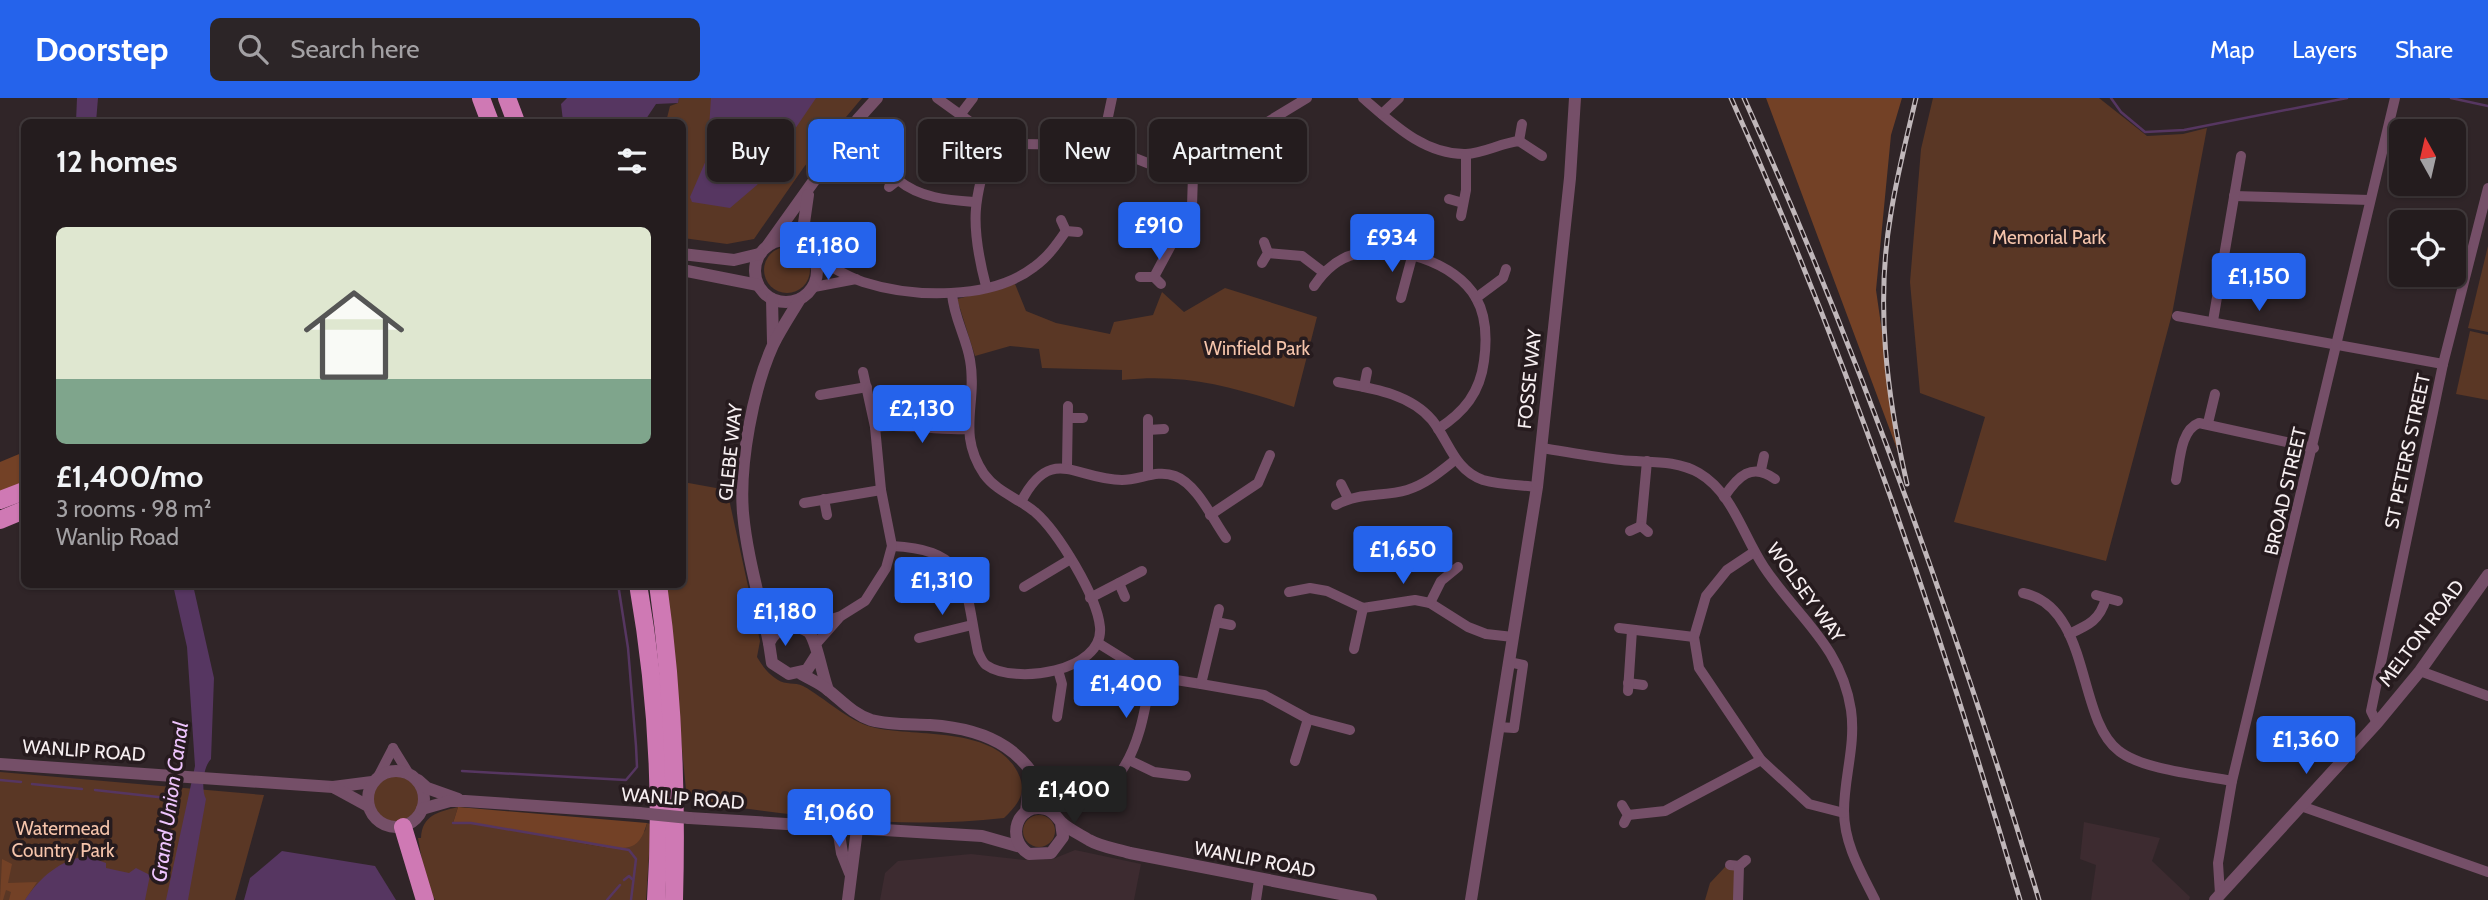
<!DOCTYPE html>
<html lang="en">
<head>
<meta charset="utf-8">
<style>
  body { margin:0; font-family:Cabin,sans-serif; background:#2c2527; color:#f1f3f6; height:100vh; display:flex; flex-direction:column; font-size:26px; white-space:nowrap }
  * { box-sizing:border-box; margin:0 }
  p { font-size:23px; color:#a3a1a4 }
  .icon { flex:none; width:38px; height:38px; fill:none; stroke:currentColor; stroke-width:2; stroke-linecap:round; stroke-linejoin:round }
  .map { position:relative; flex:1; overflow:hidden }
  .panel { position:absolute; left:21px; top:21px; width:665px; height:469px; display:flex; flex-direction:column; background:#241c1e; border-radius:10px; box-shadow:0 2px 5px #0004,0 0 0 2px #413a3c }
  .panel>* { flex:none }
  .guide { position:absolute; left:707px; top:21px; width:665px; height:63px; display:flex; gap:14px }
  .needle { width:46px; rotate:352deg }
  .fabs { position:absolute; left:2389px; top:21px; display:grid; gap:14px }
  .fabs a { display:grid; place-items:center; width:77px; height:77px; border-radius:10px; background:#241c1e; box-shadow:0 2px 5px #0004,0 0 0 2px #413a3c; font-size:35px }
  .price { position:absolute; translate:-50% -60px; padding:0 16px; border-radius:7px; background:#2563eb; color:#fff; font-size:23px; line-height:46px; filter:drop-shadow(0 2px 4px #0008) }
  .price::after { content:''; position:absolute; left:50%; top:42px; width:21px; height:16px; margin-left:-10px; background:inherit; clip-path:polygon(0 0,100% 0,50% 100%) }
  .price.selected { background:#222; color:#fff }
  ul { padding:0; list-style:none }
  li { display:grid; align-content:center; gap:14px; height:371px; padding:0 35px }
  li+li { border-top:2px solid #413a3c }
  li span { display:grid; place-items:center; height:217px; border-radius:10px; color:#555 }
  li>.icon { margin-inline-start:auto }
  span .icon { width:126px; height:126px; fill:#fffc; stroke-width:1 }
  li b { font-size:30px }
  h2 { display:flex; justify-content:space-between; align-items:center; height:84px; padding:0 35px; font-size:30px }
  .chip { padding:0 24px; border-radius:10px; background:#241c1e; box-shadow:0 2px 5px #0004,0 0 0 2px #413a3c; font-size:24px; line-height:63px }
  .chip.selected { background:#2563eb; color:#fff }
  header { display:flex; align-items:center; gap:42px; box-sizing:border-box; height:98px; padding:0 35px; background:#2563eb; color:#fff }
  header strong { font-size:33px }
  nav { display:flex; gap:38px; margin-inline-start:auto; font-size:24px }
  .search { width:490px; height:63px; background:#2c2527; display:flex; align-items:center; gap:18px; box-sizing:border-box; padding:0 24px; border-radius:10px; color:#a3a1a4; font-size:26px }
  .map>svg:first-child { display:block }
  .built { fill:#3d2b30 }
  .green { fill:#5a3725 }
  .forest { fill:#734126 }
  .water { fill:#563661 }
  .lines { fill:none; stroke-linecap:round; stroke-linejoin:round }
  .stream { stroke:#563661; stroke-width:2.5 }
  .minor { stroke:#754f68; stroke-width:10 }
  .tertiary { stroke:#754f68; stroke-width:12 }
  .trunk { stroke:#cf79b4; stroke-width:18 }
  .rail-casing { stroke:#c0b7ba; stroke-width:5 }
  .rail { stroke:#261b1e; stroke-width:2.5; stroke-dasharray:8; stroke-linecap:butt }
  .tertiary-bridge { stroke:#754f68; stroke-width:12 }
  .labels { text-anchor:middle; stroke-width:7; stroke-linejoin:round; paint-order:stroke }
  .park-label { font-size:19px; fill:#f5c4ab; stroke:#261b1e }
  .street-label { font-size:19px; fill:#f7eff1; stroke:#261b1e }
  .water-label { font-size:21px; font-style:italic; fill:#eec4fd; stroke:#261b1e }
</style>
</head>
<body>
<header>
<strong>Doorstep</strong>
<div class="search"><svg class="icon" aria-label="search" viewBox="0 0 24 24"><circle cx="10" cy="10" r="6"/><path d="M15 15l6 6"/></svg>Search here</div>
<nav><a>Map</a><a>Layers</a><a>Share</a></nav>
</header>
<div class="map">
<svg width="2488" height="802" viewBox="0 0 2488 802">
  <rect width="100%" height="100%" fill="#302528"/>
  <g class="built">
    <path d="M2084,724l76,16 -8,23 38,36 -1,3h-98l5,-35 -16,-6z"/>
    <path d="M1075,752l66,14 -7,36h-254l5,-27 13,-12 73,-7 53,6 29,-1z"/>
  </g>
  <g class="green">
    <path d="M679,0h183l-58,69 -50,72 -27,5 -44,-6 -1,-116h-16l4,-16 8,-3z"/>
    <path d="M1933,0h166l48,38 36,-2 24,-6 -35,186 -66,247 -152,-39 31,-105 -65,-24 -10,-111 11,-133z"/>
    <path d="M2488,148v86l-20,-4z"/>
    <circle cx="787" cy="172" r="23"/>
    <path d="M1015,186l11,27 30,12 54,11 4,-12 39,-7 9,-23 22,20 41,-24 92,29 -23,90c-60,-20 -108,-34 -172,-27v-10l-80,-2 -3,-19 -29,-3 -35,10 -18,-57z"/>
    <path d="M2470,233l18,4v65l-32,-6z"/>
    <path d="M683,384l44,8 33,151 -3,16c6,10 11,17 21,23 7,5 17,2 25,6 22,12 45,35 69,41 43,11 123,-2 146,46 10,20 0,31 -14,45 -105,12 -213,-2 -317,-18l-21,-215 16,-1z"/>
    <circle cx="396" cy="701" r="28"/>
    <path d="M0,674l264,23 -29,105h-235z"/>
    <path d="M458,709l-5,16h18l137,25 37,-17 2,-8 4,1 -5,76h-211l-9,-17 -8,-45h3c1,-23 17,-26 37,-31z"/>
    <circle cx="1039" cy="733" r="16"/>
    <path d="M1726,768h13l-1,34h-33l5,-17z"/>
  </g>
  <g class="forest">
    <path d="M1766,0h136l-11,37 -15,155 24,167z"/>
    <path d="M24,354v30l-24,10v-30z"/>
    <path d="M458,709l189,16c-7,25 -16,26 -39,25l-137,-25h-18z"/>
    <path d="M2,761l10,5 -4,19 29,-1 -12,18h-16l2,-8 -5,-2 -3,10h-3z"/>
  </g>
  <g class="water">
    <path d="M77,0h21l-2,24h-20z"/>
    <path d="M567,0h112l-1,5 -22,1 -12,18h-78l-3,-1 -2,-17z"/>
    <path d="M711,0h105l-59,87 -27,23 -38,-6 -2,-5 17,-39z"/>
    <path d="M173,487h20l21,93 -3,81c-8,8 -10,31 -5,40l-18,101h-22l29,-134 -8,-119z"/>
    <path d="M282,753l93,15 21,34h-152l6,-22z"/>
    <path d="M87,758l19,7v5l23,5 7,-5 14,7 -5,25h-120c15,-23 35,-40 62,-44z"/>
  </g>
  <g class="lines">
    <g class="stream">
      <path d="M2111,0l10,14 24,20 39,-2 163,-32"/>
      <path d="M2451,0l37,8"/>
      <path d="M462,673l164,9 11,-13 -1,-21 -8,-98 -10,-64"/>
      <path d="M0,682l21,2"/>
      <path d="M32,686l50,5"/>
      <path d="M95,692l72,8"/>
      <path d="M453,725h18l158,27 7,9 -5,41"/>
      <path d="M624,782l5,-4 3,3"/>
      <path d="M607,802l13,-15"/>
    </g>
    <g class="minor">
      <path d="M937,0l57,41 21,5 87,1 78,31 23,-3 48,-41 56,-34"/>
      <path d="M1363,0c29,25 61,57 103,56 18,-1 35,-11 53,-13l23,15"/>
      <path d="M1382,16l17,-16"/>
      <path d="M960,17l13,-17"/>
      <path d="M1519,43l3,-17"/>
      <path d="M1102,47l10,-47"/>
      <path d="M898,82c22,18 49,20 76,22"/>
      <path d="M889,89l9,-7v-12"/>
      <path d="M2234,98l136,4"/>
      <path d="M1449,101l14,4"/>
      <path d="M1461,118l5,-26v-36"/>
      <path d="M1061,122l5,11 12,1"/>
      <path d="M1268,155l34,3 21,16"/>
      <path d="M815,160c16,8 32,19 48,24 50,16 128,18 171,-15 14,-10 23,-23 32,-36"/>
      <path d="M1262,165l6,-10 -4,-11"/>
      <path d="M1140,179h14l7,7"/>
      <path d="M1154,179l38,-71 1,-31"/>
      <path d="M986,188c-16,-61 -14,-88 8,-147"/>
      <path d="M1314,188c10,-15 24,-28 42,-32 37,-11 100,8 120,44 11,19 11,41 8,63 -4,32 -20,51 -46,68"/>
      <path d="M814,189l42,-8"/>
      <path d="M1401,200l11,-41"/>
      <path d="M1476,200l27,-20 3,-9"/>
      <path d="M2177,218l266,48"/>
      <path d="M2213,223l28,-165"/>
      <path d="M1338,284c32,6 71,11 94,38 17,21 22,50 51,60 17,5 37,5 54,7"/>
      <path d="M1364,289l3,-15"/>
      <path d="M820,297l47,-8"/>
      <path d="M1068,320h15"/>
      <path d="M2208,325l7,-29"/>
      <path d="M875,329c31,-4 61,4 92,2"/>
      <path d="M1148,332l16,-1"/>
      <path d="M1542,350c26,4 52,9 79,12 25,3 54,-1 78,13 34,20 44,63 65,94 33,50 77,78 87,143 5,35 -7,67 -7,101 0,33 17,61 31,89"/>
      <path d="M1067,368l1,-60"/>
      <path d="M1761,372l3,-14"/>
      <path d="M1148,376v-55"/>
      <path d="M2176,382c4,-18 4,-50 23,-57l115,25"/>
      <path d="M1341,386l7,14"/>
      <path d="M1724,399c14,-21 28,-35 51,-18"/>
      <path d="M824,401l3,16"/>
      <path d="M1021,404c30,-59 55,-22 101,-22 18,0 35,-11 53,-4 22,8 38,44 51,62"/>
      <path d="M804,405l77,-13"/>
      <path d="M1336,407c23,-13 47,-8 71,-15 19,-6 33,-18 48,-30"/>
      <path d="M1210,417l48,-32 12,-28"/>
      <path d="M1641,428l6,-65"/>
      <path d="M1630,433l11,-5 7,6"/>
      <path d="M892,448c81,4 72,41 86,106 2,4 4,10 8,13 28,20 118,7 114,-38 -3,-31 -42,-95 -65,-115 -17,-14 -38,-20 -51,-38 -28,-42 -6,-70 -14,-114 -4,-23 -16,-42 -18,-66"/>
      <path d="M1754,454l-27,18 -21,26 -12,41 5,31 62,92 48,44 35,9"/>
      <path d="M1119,485l6,14"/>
      <path d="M1024,489l45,-27"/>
      <path d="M1289,494l21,-4 17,3 36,17 52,-8 15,3 38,24 18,7 27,3"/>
      <path d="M2023,495c69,15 53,126 96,158 24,19 83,24 113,30"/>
      <path d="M2096,497l22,6"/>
      <path d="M1090,500l52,-27"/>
      <path d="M1430,505l11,-22 17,-14"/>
      <path d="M1216,524l15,3"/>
      <path d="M803,530l38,-12 24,-15 21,-33 6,-22 -11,-56 -6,-63 -12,-55"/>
      <path d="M1619,530l75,9"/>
      <path d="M2069,536c20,-9 31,-14 37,-36"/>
      <path d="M919,540l53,-13"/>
      <path d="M1098,545l53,33 50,8 18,-75"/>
      <path d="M816,546l23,-26"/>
      <path d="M1354,551l9,-41"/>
      <path d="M2420,573l68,25"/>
      <path d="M1628,585l15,2"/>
      <path d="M1201,586l63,11 44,24 42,11"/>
      <path d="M1628,593l4,-61"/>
      <path d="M1057,619l5,-33 -4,-14"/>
      <path d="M2377,625l-6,-12 72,-347 45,-176"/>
      <path d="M1498,629l16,1 9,-63 -14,-3"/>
      <path d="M393,650l16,26"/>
      <path d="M1129,662l25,12 32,4"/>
      <path d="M1295,663l13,-42"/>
      <path d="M1120,675c20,-28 25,-64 31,-97"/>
      <path d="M379,677l14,-27"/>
      <path d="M1622,707l6,10 -4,8"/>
      <path d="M2301,708l187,66"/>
      <path d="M1628,717l37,-4 96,-51"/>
      <path d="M1730,767l9,1 7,-6"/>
      <path d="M2220,796l-2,-31 14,-82 163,-683"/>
      <path d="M1256,802l3,-20"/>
      <path d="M1738,802l1,-34"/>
    </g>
    <g class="tertiary">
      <circle cx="786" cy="173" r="31"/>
      <path d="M768,147l90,-126 19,-21"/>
      <path d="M805,147l-1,-22 4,-28"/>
      <path d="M682,156l52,6 25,-6"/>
      <path d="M682,172l76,15"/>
      <path d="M772,201l1,43"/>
      <path d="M761,507l28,21"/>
      <path d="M769,545c-9,-44 -22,-86 -26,-130 -4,-49 10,-124 30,-168 8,-16 18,-31 27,-46"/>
      <path d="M816,558l-9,14 -18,4 -17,-11 -3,-20c8,-17 24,-22 40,-11 8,10 13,42 19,58"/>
      <path d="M800,575c9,6 20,10 28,17 14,11 25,24 43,30 18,5 40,4 59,5 61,4 101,26 121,86"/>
      <path d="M0,666l333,23 39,-5"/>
      <circle cx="396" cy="701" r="28"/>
      <path d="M418,682l9,8 31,11"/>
      <path d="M335,690l33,18"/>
      <path d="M422,711l28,-8h15l174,12"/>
      <path d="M1026,714l4,-40"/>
      <path d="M689,720l293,18 39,11"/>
      <path d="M1061,725l2,14 -12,16 -22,1c-24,-15 -12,-52 16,-45 9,2 11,8 16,13 7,7 20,13 28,18 12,7 28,9 41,13l241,47"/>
      <path d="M838,730l4,25 8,20"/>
      <path d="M848,802l9,-71"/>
      <path d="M1471,802l66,-413 33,-309 5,-80"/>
      <path d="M2215,802l162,-177 43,-52 68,-96"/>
    </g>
    <g class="trunk">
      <path d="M481,0l9,24"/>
      <path d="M507,0l9,24"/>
      <path d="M0,402l24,-9"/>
      <path d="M0,422l24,-10"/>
      <path d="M638,486c18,103 25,212 18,316"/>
      <path d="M658,486c15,105 19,210 16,316"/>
      <path d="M403,729l22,73"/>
    </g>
    <defs>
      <g id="rail">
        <path d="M1731,0c117,259 209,529 289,802"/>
        <path d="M1744,0c117,259 213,530 295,802"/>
        <path d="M1907,386c-20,-88 -32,-180 -16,-271 6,-38 16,-77 25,-115"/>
      </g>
    </defs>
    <use href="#rail" class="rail-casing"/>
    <use href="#rail" class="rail"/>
    <path class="tertiary-bridge" d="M639,715l50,5"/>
  </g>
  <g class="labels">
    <g class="park-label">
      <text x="2049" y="146">Memorial Park</text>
      <text x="1257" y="257">Winfield Park</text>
      <text x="63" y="737">Watermead<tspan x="63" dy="22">Country Park</tspan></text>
    </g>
    <g class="street-label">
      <text transform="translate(1529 281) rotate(-84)" y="7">FOSSE WAY</text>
      <text transform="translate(2407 353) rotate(-78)" y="7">ST PETERS STREET</text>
      <text transform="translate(730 354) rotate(-84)" y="7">GLEBE WAY</text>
      <text transform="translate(2285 393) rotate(-77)" y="7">BROAD STREET</text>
      <text transform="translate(1806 494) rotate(54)" y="7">WOLSEY WAY</text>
      <text transform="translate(2421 535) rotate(-53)" y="7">MELTON ROAD</text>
      <text transform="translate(84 652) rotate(4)" y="7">WANLIP ROAD</text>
      <text transform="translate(683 700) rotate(4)" y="7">WANLIP ROAD</text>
      <text transform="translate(1255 761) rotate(11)" y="7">WANLIP ROAD</text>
    </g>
    <g class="water-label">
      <text transform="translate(170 704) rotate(-82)" y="7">Grand Union Canal</text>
    </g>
  </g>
</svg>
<div class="fabs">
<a><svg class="needle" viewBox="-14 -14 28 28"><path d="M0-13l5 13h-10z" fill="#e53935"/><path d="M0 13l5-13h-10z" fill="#a3a1a4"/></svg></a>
<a><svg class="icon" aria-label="locate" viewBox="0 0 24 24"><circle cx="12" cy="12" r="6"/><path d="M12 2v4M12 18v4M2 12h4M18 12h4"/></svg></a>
</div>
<b class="price" style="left:1159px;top:164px">£910</b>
<b class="price" style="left:1392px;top:176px">£934</b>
<b class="price" style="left:828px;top:184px">£1,180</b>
<b class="price" style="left:2259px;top:215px">£1,150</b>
<b class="price" style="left:922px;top:347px">£2,130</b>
<b class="price" style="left:1403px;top:488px">£1,650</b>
<b class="price" style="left:942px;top:519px">£1,310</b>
<b class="price" style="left:785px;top:550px">£1,180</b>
<b class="price" style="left:1126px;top:622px">£1,400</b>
<b class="price" style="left:2306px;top:678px">£1,360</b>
<b class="price selected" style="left:1074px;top:728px">£1,400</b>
<b class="price" style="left:839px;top:751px">£1,060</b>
<div class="guide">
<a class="chip">Buy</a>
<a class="chip selected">Rent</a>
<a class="chip">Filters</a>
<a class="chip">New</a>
<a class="chip">Apartment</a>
</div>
<section class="panel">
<h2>12 homes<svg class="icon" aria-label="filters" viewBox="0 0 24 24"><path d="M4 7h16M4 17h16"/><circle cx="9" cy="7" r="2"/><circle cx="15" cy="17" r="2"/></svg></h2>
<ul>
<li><span style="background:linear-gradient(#dfe7d0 70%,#7fa58c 0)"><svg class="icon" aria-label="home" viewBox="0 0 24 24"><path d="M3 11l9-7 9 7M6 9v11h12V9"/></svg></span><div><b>£1,400/mo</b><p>3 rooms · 98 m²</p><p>Wanlip Road</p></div></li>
</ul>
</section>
</div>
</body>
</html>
